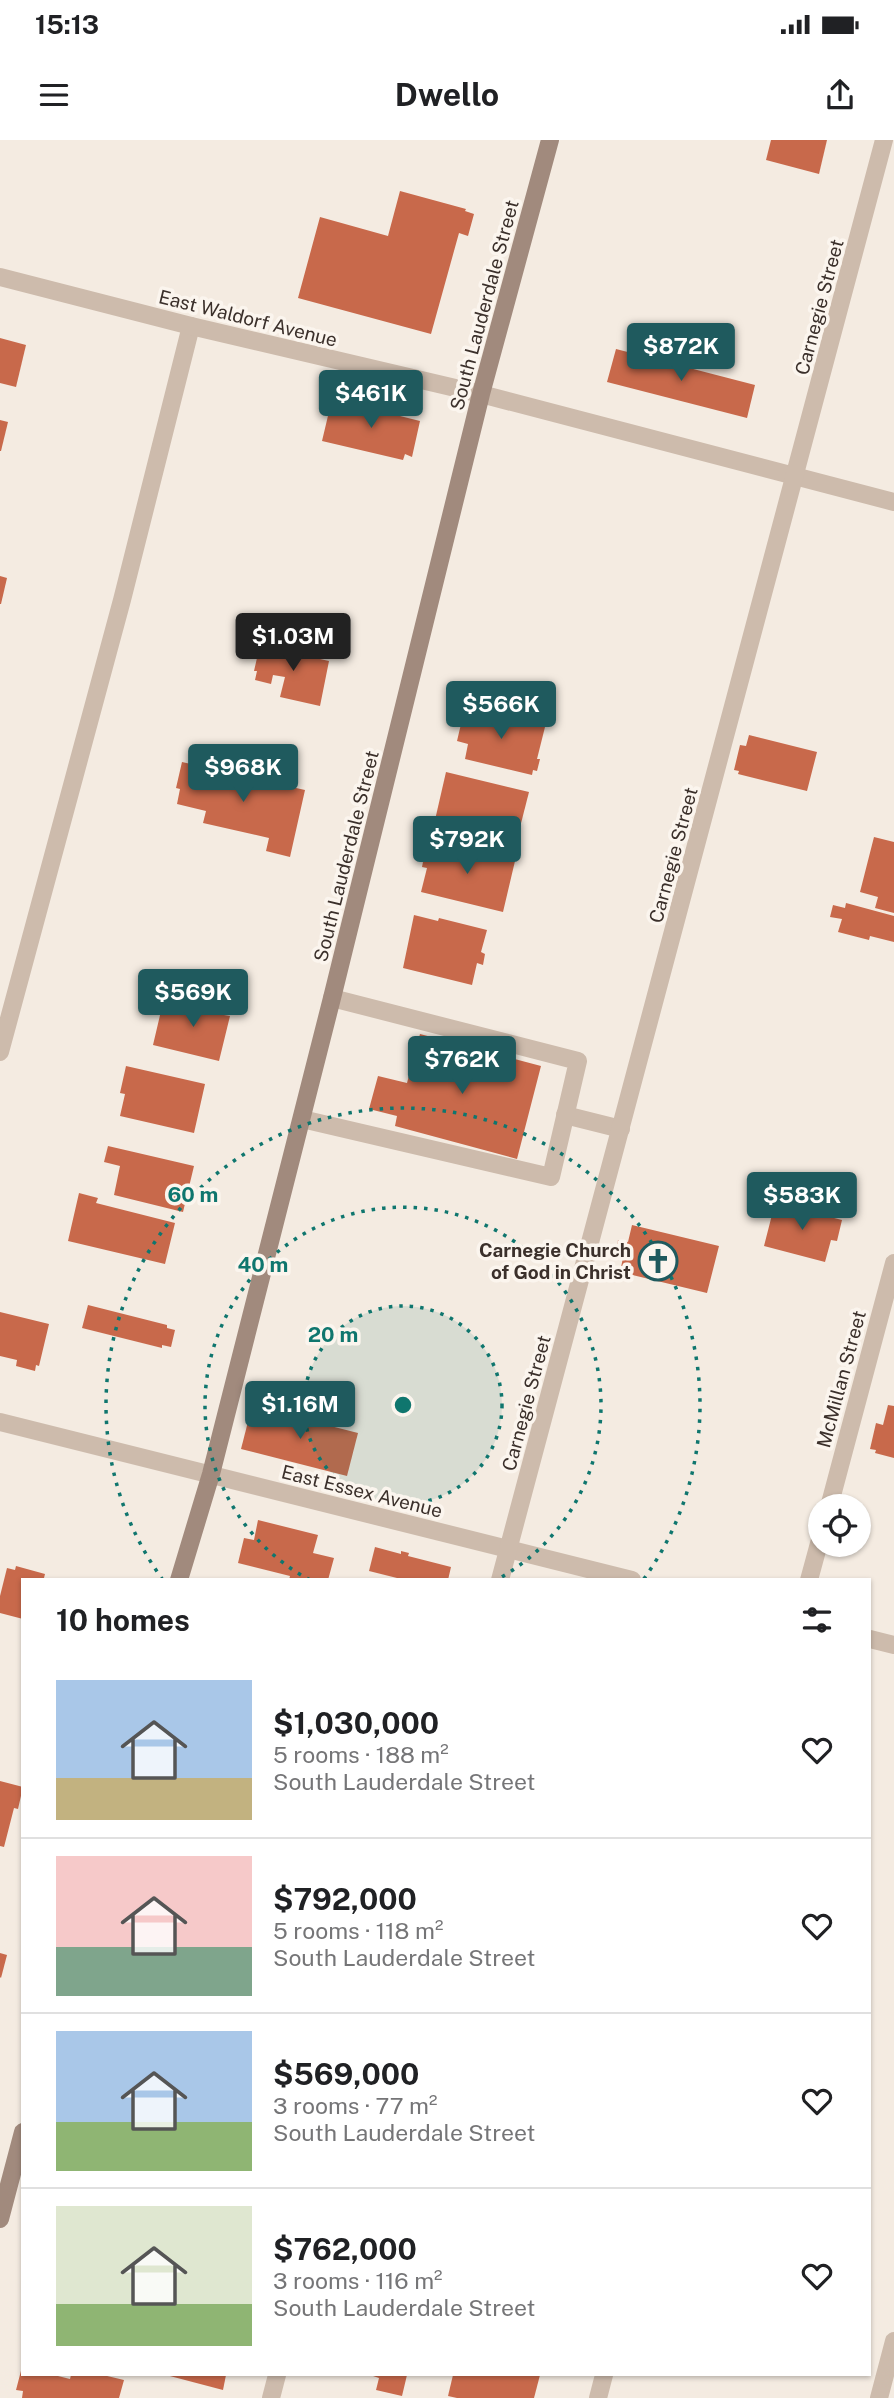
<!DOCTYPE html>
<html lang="en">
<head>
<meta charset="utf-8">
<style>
  body { margin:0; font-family:"Public Sans",sans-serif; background:#f6f6f6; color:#202124; height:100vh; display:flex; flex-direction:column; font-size:26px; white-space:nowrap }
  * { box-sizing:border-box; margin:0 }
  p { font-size:23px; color:#757577 }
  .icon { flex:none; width:38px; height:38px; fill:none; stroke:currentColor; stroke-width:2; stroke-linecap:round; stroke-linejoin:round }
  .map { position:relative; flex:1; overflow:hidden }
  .panel { position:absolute; left:21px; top:1438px; width:850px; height:798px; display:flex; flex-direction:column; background:#fff; border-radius:0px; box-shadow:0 2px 5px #0004 }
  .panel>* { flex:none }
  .controls { position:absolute; left:808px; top:1354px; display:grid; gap:14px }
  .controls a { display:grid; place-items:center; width:63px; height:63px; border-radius:50%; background:#fff; box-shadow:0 2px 5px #0004; font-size:35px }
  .price { position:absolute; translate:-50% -60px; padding:0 16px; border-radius:7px; background:#1f5a5e; color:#fff; font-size:23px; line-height:46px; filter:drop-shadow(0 2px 4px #0008) }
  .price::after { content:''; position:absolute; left:50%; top:42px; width:21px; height:16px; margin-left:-10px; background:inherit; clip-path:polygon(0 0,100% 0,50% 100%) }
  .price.active { background:#222; color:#fff }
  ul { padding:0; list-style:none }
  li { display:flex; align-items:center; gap:21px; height:175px; padding:0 35px }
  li+li { border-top:2px solid #e0e0e0 }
  li span { display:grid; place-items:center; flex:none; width:196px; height:140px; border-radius:0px; color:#555 }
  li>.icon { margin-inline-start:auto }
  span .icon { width:84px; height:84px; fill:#fffc; stroke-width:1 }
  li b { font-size:30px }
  h2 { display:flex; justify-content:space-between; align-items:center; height:84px; padding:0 35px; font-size:30px }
  .status { display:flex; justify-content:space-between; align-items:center; height:49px; padding:0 35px; background:#fff; direction:ltr }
  .status svg { height:19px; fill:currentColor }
  header { display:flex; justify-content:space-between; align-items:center; height:91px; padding:0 35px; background:#fff; font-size:32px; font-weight:700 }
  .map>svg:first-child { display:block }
  .building { fill:#c8694b }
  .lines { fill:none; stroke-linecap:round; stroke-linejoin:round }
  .lane { stroke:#cdbbac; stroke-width:18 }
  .street { stroke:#cdbbac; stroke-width:18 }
  .secondary { stroke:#a18a7d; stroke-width:18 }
  .ring { fill:none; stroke:#0f766e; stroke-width:3.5; stroke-dasharray:3.5 7 }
  .labels { text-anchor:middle; stroke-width:7; stroke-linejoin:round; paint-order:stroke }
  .street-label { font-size:19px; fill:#3b302b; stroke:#fbf5ee }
  .poi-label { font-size:19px; font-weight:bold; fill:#3b302b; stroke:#fbf5ee; text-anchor:end }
  .centre { fill:#0f766e; stroke:#fbf5ee; stroke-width:3.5 }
  .ring-label { font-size:21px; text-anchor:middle; font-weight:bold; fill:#0f766e; stroke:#fbf5ee; stroke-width:7; stroke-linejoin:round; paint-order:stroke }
</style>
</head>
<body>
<div class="status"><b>15:13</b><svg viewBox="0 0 49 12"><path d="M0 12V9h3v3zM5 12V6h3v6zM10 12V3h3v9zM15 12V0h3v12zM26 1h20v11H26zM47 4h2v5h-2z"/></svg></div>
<header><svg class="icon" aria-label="menu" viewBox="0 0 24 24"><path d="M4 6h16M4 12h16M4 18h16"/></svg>Dwello<svg class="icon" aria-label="share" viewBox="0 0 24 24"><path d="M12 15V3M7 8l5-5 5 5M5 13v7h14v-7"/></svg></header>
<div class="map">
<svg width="894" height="2258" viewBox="0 0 894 2258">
  <rect width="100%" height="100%" fill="#f4ebe1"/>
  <g class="building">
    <path d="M771,0h56l-8,34 -53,-14z"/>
    <path d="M400,51l66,18 -1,2 9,3 -6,22 -9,-3 -28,101 -133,-36 22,-81 68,19z"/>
    <path d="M0,198l26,7 -10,42 -16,-4z"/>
    <path d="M616,209l139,36 -8,33 -140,-36z"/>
    <path d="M332,259l88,22 -8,36 -7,-3 -2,6 -81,-19z"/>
    <path d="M0,280l8,2 -7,29h-1z"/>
    <path d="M0,436l7,2 -6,26h-1z"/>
    <path d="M286,504l12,3 -1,7 32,7 -9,45 -40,-9 5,-20 -12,-2 -2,9 -16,-4 2,-9h-3l6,-26 24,6z"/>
    <path d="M465,567l80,20 -8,32h3l-3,12 -4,-1 -1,5 -67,-16 3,-15 -11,-3z"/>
    <path d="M749,595l68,17 -10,39 -69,-17 1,-3 -5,-1 6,-25 6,1z"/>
    <path d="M182,622l123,28 -15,67 -24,-6 3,-13 -66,-15 3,-12 -29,-7 3,-15 -4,-1z"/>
    <path d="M446,632l83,20 -12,47 -82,-19z"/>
    <path d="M874,697l20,5v71l-19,-5 3,-11 -18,-5z"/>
    <path d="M432,701l83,20 -12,51 -82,-20 6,-24 -5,-1 5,-25 4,2z"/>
    <path d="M846,763l48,13v26l-24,-6 -1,4 -31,-8 4,-13 -12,-2 3,-12 12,3z"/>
    <path d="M414,775l24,6 1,-3 48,12 -6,22 4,2 -2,11 -6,-2 -5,22 -69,-17z"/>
    <path d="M180,855l41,10 -3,9 12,2 -11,45 -66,-16 8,-34 14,4z"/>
    <path d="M420,894l121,32 -24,93 -122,-33 2,-10 -28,-7 9,-33 29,7z"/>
    <path d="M126,926l79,18 -11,49 -74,-17 5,-22 -5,-1z"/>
    <path d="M108,1006l86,20 -11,46 -69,-17 6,-29 -16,-4z"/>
    <path d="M79,1053l19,5 -2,5 79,20 -10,41 -97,-23z"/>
    <path d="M775,1063l67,17 -5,21 -6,-1 -6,22 -61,-16z"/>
    <path d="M632,1085l87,21 -12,47 -87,-21 4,-19 -8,-2 2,-11 10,2z"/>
    <path d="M88,1165l79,20v3l8,2 -4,17 -9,-2v3l-80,-20z"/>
    <path d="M0,1172l49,12 -10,42 -3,-1 -1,6 -19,-5 1,-6 -17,-4z"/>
    <path d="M888,1265l6,1v52l-19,-5 1,-3 -6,-1 6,-26 7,2z"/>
    <path d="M252,1266l106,27 -11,43 -106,-27z"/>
    <path d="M258,1380l60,15 -5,18 21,5 -6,22h-26l-4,-2 -1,2h-8l1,-4 -52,-13 6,-25 10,2z"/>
    <path d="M375,1407l26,7v-3l8,2 -1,3 43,11 -3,13h-43l-36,-9z"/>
    <path d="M16,1426l29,8 -1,4 6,1 -27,1v39l-23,-6v-17l7,-28 8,2z"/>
    <path d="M0,1641l23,6 -5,22 -4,-1 -10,39 -4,-1z"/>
    <path d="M0,1813l7,2 -6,23 -1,-1z"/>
    <path d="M22,2227l1,8h31l16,4 1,-4h32l21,5 -5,18h-97l1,-7 -7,-1z"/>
    <path d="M166,2235h60l-3,15z"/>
    <path d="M370,2235h37l-5,21 -26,-6 3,-12z"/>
    <path d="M453,2235h87l-6,23h-77l-9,-2z"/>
  </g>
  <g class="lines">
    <g class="lane">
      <path d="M0,912l122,-452 69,-274"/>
      <path d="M565,975l56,14"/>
      <path d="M302,979l249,58 27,-116 -246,-63"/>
    </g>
    <g class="street">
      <path d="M0,137l191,49 290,68 413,108"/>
      <path d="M0,1282l632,158"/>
      <path d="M829,1367l65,-244"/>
      <path d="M500,1440l384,-1440"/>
      <path d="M809,1440l12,-44"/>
      <path d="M870,1499l24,6"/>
      <path d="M271,2258l6,-23"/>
      <path d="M598,2258l6,-23"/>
      <path d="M879,2258l15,-57"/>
    </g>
    <g class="secondary">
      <path d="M179,1440l32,-106 121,-476 149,-604 69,-254"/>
      <path d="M0,2079l23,-87"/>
    </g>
  </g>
  <circle cx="403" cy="1265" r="99" fill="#0f766e" fill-opacity=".12"/>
  <g class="ring">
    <circle cx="403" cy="1265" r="99"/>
    <path d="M310 1440A198 198 0 1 1 496 1440"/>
    <path d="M163 1440A297 297 0 1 1 643 1440"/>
  </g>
  <defs>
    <symbol id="church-ring" viewBox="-11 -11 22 22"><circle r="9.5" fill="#fbf5ee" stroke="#1f5a5e" stroke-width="1.5"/><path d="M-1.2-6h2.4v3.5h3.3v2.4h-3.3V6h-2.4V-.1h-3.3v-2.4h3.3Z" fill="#1f5a5e"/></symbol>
  </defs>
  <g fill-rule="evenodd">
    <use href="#church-ring" x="636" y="1099" width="44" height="44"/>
  </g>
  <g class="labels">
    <g class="street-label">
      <text transform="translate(484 165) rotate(-75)" y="7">South Lauderdale Street</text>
      <text transform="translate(819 167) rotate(-75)" y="7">Carnegie Street</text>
      <text transform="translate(248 178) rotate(14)" y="7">East Waldorf Avenue</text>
      <text transform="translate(673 715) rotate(-75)" y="7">Carnegie Street</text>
      <text transform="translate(346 716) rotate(-76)" y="7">South Lauderdale Street</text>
      <text transform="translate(841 1239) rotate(-75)" y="7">McMillan Street</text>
      <text transform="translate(526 1263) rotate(-75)" y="7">Carnegie Street</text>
      <text transform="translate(362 1351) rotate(14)" y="7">East Essex Avenue</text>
    </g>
    <g class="poi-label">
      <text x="631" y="1117">Carnegie Church<tspan x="631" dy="22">of God in Christ</tspan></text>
    </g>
  </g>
  <circle cx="403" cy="1265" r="10" class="centre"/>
  <g class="ring-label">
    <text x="193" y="1062">60 m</text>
    <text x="263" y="1132">40 m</text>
    <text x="333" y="1202">20 m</text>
  </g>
</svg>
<div class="controls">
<a><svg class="icon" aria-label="locate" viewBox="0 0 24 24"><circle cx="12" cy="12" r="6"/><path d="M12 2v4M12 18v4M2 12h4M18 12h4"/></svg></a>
</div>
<b class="price" style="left:681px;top:243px">$872K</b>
<b class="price" style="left:371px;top:290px">$461K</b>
<b class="price active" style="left:293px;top:533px">$1.03M</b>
<b class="price" style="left:501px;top:601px">$566K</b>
<b class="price" style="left:243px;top:664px">$968K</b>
<b class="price" style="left:467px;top:736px">$792K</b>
<b class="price" style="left:193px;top:889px">$569K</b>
<b class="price" style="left:462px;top:956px">$762K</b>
<b class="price" style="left:802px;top:1092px">$583K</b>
<b class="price" style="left:300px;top:1301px">$1.16M</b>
<section class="panel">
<h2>10 homes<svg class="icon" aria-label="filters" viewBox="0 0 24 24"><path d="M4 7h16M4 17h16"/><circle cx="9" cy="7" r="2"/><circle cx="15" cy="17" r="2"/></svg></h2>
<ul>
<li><span style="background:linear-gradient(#a9c7e8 70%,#c2b280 0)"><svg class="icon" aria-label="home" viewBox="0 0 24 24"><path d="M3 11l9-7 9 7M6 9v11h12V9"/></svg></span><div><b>$1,030,000</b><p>5 rooms · 188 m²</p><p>South Lauderdale Street</p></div><svg class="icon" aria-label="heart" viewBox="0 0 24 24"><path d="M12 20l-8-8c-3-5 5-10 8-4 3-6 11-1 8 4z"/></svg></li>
<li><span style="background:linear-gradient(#f6c9c9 65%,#7fa58c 0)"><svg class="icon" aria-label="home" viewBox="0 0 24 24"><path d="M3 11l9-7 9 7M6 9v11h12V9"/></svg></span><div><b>$792,000</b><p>5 rooms · 118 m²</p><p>South Lauderdale Street</p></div><svg class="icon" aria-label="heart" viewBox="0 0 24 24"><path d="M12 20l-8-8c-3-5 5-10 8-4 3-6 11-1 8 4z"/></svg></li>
<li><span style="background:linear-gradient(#a9c7e8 65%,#8fb573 0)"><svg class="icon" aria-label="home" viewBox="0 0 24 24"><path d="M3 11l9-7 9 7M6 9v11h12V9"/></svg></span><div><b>$569,000</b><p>3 rooms · 77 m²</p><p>South Lauderdale Street</p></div><svg class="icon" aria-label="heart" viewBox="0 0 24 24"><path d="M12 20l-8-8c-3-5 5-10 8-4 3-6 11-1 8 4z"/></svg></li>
<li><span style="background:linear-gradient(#dfe7d0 70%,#8fb573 0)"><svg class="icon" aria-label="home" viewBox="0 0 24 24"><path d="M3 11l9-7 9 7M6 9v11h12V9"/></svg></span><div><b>$762,000</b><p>3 rooms · 116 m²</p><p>South Lauderdale Street</p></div><svg class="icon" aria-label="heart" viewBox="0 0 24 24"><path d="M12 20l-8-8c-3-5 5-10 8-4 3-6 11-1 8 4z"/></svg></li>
</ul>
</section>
</div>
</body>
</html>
